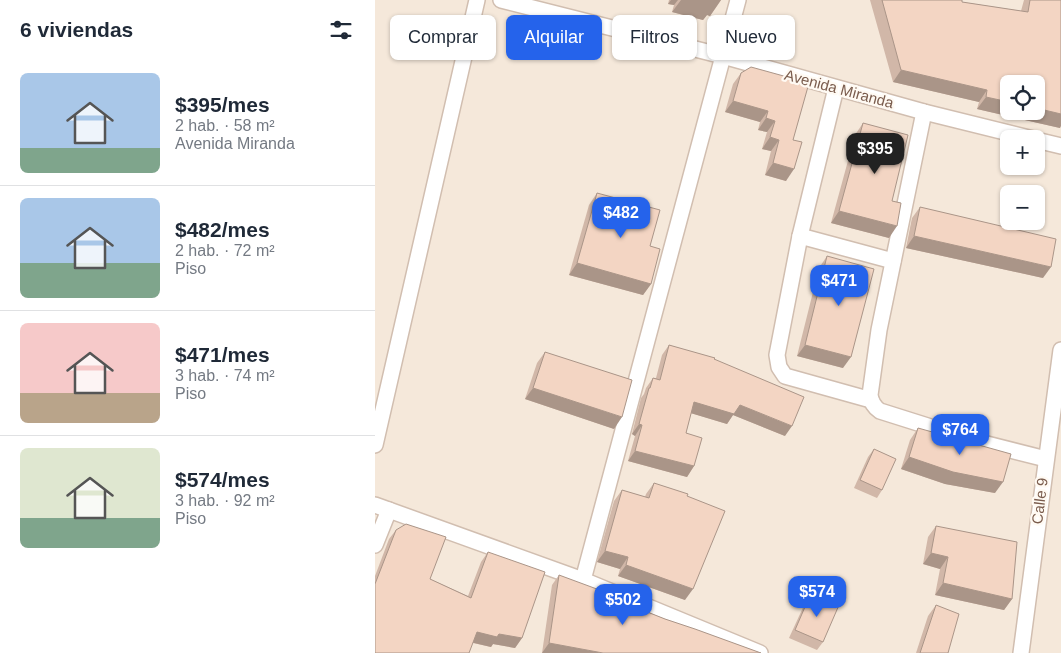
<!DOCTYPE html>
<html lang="es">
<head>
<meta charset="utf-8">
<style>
  body { margin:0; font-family:Helvetica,sans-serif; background:#f6f6f7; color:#1f2937; height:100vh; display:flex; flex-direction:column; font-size:19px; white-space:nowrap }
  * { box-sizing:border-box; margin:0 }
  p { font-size:16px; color:#747a83 }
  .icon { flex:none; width:28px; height:28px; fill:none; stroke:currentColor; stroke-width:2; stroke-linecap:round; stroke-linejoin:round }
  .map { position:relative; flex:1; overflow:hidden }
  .panel { display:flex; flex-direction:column; background:#fff; width:375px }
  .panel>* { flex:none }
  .guide { position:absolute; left:15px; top:15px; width:475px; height:45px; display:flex; gap:10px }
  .fabs { position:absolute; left:625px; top:75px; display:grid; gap:10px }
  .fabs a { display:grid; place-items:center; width:45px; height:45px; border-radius:8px; background:#fff; box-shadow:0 1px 4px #0004; font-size:25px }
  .price { position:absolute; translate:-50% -42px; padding:0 11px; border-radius:10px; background:#2563eb; color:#fff; font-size:16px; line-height:32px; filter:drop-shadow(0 1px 2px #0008) }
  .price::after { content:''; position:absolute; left:50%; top:30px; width:15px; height:11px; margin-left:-8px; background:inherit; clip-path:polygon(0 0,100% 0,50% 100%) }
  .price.selected { background:#222; color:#fff }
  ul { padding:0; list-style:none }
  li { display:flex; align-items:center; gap:15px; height:125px; padding:0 20px }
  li+li { border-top:1px solid #e0e1e3 }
  li span { display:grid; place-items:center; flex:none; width:140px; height:100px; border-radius:8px; color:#555 }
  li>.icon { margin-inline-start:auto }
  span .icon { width:60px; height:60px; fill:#fffc; stroke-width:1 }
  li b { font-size:21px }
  h2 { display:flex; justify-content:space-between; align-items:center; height:60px; padding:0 20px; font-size:21px }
  .tag { padding:0 18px; border-radius:8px; background:#fff; box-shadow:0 1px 4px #0004; font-size:18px; line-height:45px }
  .tag.selected { background:#2563eb; color:#fff }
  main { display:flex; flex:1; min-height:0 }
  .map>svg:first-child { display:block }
  .residential { fill:#f5e8da; fill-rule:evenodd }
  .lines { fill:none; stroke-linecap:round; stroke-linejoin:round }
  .street-casing { stroke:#d1beb0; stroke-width:18 }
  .street { stroke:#fff; stroke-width:15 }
  .wall { fill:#d1b7a8 }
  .shaded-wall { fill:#aa9588 }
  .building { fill:#f3d5c3; stroke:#aa9588 }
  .labels { text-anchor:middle; stroke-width:4.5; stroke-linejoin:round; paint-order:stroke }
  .street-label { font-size:15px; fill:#7a5c4d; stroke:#fffaf3 }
</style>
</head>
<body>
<main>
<section class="panel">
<h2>6 viviendas<svg class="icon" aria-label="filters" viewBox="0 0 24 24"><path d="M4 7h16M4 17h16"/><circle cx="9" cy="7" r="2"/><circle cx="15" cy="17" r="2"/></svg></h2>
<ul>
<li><span style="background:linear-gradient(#a9c7e8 75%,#7fa58c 0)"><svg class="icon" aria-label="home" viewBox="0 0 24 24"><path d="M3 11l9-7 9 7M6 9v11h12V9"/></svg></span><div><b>$395/mes</b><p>2 hab. · 58 m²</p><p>Avenida Miranda</p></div></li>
<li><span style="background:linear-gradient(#a9c7e8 65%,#7fa58c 0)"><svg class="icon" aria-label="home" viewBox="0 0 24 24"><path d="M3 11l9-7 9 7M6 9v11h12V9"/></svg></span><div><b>$482/mes</b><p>2 hab. · 72 m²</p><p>Piso</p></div></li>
<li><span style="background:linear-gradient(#f6c9c9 70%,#b9a48a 0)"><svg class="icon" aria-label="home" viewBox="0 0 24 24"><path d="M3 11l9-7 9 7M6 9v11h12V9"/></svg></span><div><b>$471/mes</b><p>3 hab. · 74 m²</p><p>Piso</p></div></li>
<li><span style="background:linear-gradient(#dfe7d0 70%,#7fa58c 0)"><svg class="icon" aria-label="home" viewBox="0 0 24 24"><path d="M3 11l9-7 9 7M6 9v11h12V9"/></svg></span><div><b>$574/mes</b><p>3 hab. · 92 m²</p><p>Piso</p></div></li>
</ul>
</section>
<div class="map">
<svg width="686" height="653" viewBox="0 0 686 653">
  <rect width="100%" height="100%" fill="#fdf6ec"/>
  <path class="residential" d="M0,0h686v653h-686zM634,84h27v27h-27zM634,139h27v27h-27zM634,194h27v27h-27z"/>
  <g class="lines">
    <defs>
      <g id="street">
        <path d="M126,0l222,56 201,56 109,27"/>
        <path d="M461,88l-36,148 -23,119 2,12 6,9 86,24"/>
        <path d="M549,112l-45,218 -9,65c1,7 4,12 10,16l95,30 71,18"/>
        <path d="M661,140l25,6"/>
        <path d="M425,236l93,25"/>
        <path d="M0,445l102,-445"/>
        <path d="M0,505l208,75 177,73"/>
        <path d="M0,545l14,-35"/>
        <path d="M208,580l155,-580"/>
        <path d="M646,653l40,-303"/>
      </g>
    </defs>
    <use href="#street" class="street-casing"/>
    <use href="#street" class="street"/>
  </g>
  <g class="wall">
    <path d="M294,0h52l-11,16 -3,-1 -4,5 -31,-8 2,-7 -6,-1z"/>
    <path d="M495,0h92v2l59,9 3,-11h37l-1,128 -83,-19 2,-7 -86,-20z"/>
    <path d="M366,73l52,67 -7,41 -21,-6 6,-24 -9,-2 5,-17 -9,-2 2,-8 -35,-10 8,-28z"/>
    <path d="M488,123l26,115 -58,-15 24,-88z"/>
    <path d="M222,193l53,53 1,38 -8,11 -74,-20 20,-70z"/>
    <path d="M545,207l123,71 -137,-30 6,-30z"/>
    <path d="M452,256l16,112 -46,-12 22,-88z"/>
    <path d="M294,345l45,14 71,77 -52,-21 -6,9 -36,-11 -5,20 8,33 -7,11 -59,-16 7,-25 -3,-2 9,-36 3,-4 2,-6 7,-10h3l6,-23z"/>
    <path d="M170,352l69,77 -89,-30 12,-36z"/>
    <path d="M543,428l77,65 -50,-9 -44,-15 9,-29z"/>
    <path d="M499,449l8,41 -5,8 -23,-10 14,-31z"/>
    <path d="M279,483l31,117 -67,-24 2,-7 -23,-7 17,-61 8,-11 23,7 1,-3z"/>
    <path d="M561,526l76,73 -8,11 -69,-15 5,-26 -17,-5 5,-27z"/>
    <path d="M21,530l34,49 38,17 13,-34 7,-10 34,86 -7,10 -22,-4 -2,3 -18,-4 -98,10v-77l14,-37z"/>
    <path d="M184,575l106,44 96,34h-219l10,-68z"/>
    <path d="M436,593l12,49 -6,8 -28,-12 17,-37z"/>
    <path d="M561,605l12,48h-32l12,-37z"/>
  </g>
  <g class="shaded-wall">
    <path d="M296,0h7l-4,5 -6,-1z"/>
    <path d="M306,0h40l-11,16 -3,-1 -4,5 -31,-8z"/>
    <path d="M526,70l86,20 -8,12 -86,-20z"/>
    <path d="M611,97l23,5v9h27v-3l25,6v12l-1,2 -83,-19z"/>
    <path d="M358,101l35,10 -8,11 -35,-10z"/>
    <path d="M391,118l9,3 -8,11 -9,-2z"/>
    <path d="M395,137l9,3 -8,11 -9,-2z"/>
    <path d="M398,163l21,6 -8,12 -21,-6z"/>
    <path d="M464,211l58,15 -8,12 -58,-15z"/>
    <path d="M539,236l137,31 -8,11 -137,-30z"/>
    <path d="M202,263l74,21 -8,11 -74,-20z"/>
    <path d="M430,345l46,12 -8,11 -46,-12z"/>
    <path d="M158,388l89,29 -8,12 -89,-30z"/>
    <path d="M319,402l46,3 52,21 -7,10 -52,-21 -6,9 -40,-12z"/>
    <path d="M264,424l3,1 -7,11 -3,-2z"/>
    <path d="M260,451l59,15 -7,11 -59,-16z"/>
    <path d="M534,457l94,25 -8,11 -50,-9 -44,-15z"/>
    <path d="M230,551l23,6 -8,12 -23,-7z"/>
    <path d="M556,553l17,4 -8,12 -17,-5z"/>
    <path d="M251,565l67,24 -8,11 -67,-24z"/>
    <path d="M568,583l69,16 -8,11 -69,-15z"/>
    <path d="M102,632l22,2 23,4 -7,10 -22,-4 -2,3 -21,-5z"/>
    <path d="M174,643l54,10h-61z"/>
  </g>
  <g class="building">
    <path d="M507,0h80v2l66,10 2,-12h31v114l-25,-6v-24h-27v18l-23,-5 1,-7 -86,-20z"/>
    <path d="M376,67l58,16 -16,57 9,2 -8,27 -21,-6 6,-23 -9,-3 5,-16 -9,-3 2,-7 -35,-10 8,-28z"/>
    <path d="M488,123l45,12 -16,66 9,2 -4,23 -58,-15z"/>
    <path d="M222,193l63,17 -10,36 10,3 -9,35 -74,-21z"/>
    <path d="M545,207l136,32 -5,28 -137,-31z"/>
    <path d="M452,256l47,13 -23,88 -46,-12z"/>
    <path d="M294,345l46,13 -1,1 90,38 -12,29 -52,-21 -6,9 -40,-12 -8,31 16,5 -8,28 -59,-15 7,-26 -3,-1 10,-36h1l3,-10 7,2z"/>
    <path d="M170,352l87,28 -10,37 -89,-29z"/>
    <path d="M543,428l93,26 -8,28 -50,-10 -44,-15z"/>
    <path d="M499,449l22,10 -14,31 -22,-10z"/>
    <path d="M279,483l34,11 -1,2 38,15 -32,78 -67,-24 2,-8 -23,-6 17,-61 27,8z"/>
    <path d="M31,524l40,13 -16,42 41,19 17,-46 57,20 -23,66 -23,-4 -2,3 -20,-5 -8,21h-94v-69l21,-54z"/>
    <path d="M561,526l81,16 -5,57 -69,-16 5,-26 -17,-4z"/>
    <path d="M184,575l54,20 -1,3 53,21 30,10 66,24h-158l-54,-10z"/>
    <path d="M436,593l28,12 -16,37 -28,-12z"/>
    <path d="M561,605l23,9 -11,39h-28z"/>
  </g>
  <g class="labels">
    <g class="street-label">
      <text transform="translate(464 89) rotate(15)" y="5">Avenida Miranda</text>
      <text transform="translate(665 501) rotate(-83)" y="5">Calle 9</text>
    </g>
  </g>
</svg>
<div class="fabs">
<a><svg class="icon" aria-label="locate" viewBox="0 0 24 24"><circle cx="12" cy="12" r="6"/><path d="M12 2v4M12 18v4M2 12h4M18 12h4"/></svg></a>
<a>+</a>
<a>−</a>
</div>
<b class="price selected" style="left:500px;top:175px">$395</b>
<b class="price" style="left:246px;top:239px">$482</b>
<b class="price" style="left:464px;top:307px">$471</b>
<b class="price" style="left:585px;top:456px">$764</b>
<b class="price" style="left:442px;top:618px">$574</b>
<b class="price" style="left:248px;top:626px">$502</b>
<div class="guide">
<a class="tag">Comprar</a>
<a class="tag selected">Alquilar</a>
<a class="tag">Filtros</a>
<a class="tag">Nuevo</a>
</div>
</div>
</main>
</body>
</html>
